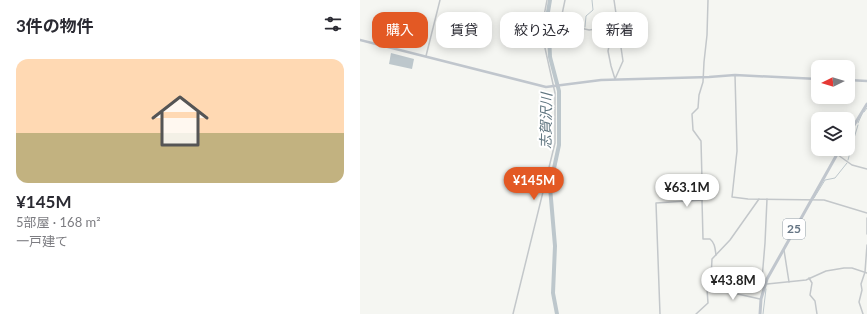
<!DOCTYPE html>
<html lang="ja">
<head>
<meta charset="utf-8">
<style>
  body { margin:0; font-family:Lato,"Noto Sans JP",sans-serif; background:#f2f2f3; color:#2b2b33; height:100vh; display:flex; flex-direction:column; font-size:15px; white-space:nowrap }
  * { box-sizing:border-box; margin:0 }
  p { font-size:13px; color:#7c7c81 }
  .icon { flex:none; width:22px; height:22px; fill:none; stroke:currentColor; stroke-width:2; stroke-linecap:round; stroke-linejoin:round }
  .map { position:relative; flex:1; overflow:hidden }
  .sheet { display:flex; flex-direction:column; background:#fff; width:360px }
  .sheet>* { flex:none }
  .guide { position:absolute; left:12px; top:12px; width:380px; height:36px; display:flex; gap:8px }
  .needle { width:26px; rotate:265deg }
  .controls { position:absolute; left:451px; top:60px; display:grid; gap:8px }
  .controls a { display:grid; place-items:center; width:44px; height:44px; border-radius:8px; background:#fff; box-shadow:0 2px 10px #0003; font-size:20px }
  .price { position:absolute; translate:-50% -34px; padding:0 9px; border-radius:14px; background:#fff; color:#222; font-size:13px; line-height:26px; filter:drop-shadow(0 1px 2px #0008) }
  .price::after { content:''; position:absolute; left:50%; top:24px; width:12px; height:9px; margin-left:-6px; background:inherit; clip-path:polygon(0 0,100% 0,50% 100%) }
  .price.active { background:#e35924; color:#fff }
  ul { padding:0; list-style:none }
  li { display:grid; align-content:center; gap:8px; height:212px; padding:0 16px }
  li span { display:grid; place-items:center; height:124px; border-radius:12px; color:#555 }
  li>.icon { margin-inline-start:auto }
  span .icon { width:72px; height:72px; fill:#fffc; stroke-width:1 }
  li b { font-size:17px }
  h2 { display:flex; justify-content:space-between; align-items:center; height:48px; padding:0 16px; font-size:17px }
  .pill { padding:0 14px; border-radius:12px; background:#fff; box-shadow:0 2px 10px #0003; font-size:14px; line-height:36px }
  .pill.active { background:#e35924; color:#fff }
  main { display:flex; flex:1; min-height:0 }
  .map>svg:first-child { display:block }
  .water { fill:#bdc7cc }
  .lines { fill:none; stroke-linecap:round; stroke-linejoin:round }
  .stream { stroke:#bdc7cc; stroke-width:1 }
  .river { stroke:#bdc7cc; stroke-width:4 }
  .street { stroke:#c3c7ca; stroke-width:1.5 }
  .secondary { stroke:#c0c6cd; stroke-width:2.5 }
  .primary { stroke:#c0c6cd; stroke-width:3 }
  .labels { text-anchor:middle; stroke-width:4; stroke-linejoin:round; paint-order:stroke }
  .shield { fill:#fff; stroke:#929ea8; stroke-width:1 }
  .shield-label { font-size:12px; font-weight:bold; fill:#647483 }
  .water-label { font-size:14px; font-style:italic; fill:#607680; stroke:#fff }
</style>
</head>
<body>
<main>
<section class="sheet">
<h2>3件の物件<svg class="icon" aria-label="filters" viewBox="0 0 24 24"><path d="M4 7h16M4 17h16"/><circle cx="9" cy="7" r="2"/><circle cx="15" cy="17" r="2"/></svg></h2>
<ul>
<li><span style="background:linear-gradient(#ffd9b3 60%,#c2b280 0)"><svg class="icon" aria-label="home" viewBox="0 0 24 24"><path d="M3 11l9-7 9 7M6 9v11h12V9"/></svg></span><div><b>¥145M</b><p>5部屋 · 168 m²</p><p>一戸建て</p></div></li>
</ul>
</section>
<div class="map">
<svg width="507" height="314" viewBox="0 0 507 314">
  <rect width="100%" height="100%" fill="#f5f6f2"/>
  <path class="water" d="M31,53l23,6 -2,10 -23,-5z"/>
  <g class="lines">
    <g class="stream">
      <path d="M225,27l1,-11 7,-6 -1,-10"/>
      <path d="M504,112l3,-4"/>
      <path d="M498,123l4,-9"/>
      <path d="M491,148l7,-23"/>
      <path d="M488,160l3,-11"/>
      <path d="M454,198l11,-18 10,-2 12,-15"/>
      <path d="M403,314l3,-25"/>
    </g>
    <path class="river" d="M190,0l-2,12 2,45 9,34v54l-9,42 5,59 -2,47 4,21"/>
    <g class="street">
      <path d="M254,0l9,61 -8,18"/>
      <path d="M348,0l-1,35 -3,27 -1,20 -4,13 -1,13 -6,6 1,16 8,11 1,39 1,6 -1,14 1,39h7c5,4 5,9 6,16"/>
      <path d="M200,24l5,-24"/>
      <path d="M185,25h23l21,5 7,-1 22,4"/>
      <path d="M252,32l-4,19 3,15 4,13"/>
      <path d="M66,56l14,-56"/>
      <path d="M375,75l2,76 -5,46 16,2 76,1 43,13"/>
      <path d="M478,155l14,10 15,4"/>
      <path d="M507,218v16"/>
      <path d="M424,250l5,32"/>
      <path d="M449,278l3,5 -2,12 5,6 2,13"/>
      <path d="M405,282l-3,-3 3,-36 2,-44"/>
      <path d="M407,284l39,-4 20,-9 18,-3h8l15,5"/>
      <path d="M347,289l17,2 36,8"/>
      <path d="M153,314l42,-171v-50l-10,-45 -1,-32 3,-16"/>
      <path d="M300,314l-4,-111 46,-3"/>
      <path d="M336,314l12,-11 -1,-14 4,-11 1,-19 18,-19 29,-41"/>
      <path d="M503,314l-4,-12 3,-12 -1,-6 4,-12 2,-27"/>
    </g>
    <g class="secondary">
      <path d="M0,40l186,47 55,-7 108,-3 26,-2 83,4"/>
      <path d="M488,80l19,1"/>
    </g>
    <g class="primary">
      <path d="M488,135l19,-31"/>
      <path d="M400,314l1,-15 6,-20 73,-130"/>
    </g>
  </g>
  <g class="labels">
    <rect class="shield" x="423" y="219" width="22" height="20" rx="3"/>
    <g class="shield-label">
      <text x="434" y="233">25</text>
    </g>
    <g class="water-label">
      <text transform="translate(186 121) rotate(-89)" y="5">志賀沢川</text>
    </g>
  </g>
</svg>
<div class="controls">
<a><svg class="needle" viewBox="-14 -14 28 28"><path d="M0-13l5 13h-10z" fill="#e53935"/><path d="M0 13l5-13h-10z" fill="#7c7c81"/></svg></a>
<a><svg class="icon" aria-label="layers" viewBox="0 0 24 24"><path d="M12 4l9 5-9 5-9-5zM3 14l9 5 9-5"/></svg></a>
</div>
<b class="price active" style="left:174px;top:201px">¥145M</b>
<b class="price" style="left:327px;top:208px">¥63.1M</b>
<b class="price" style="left:373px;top:301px">¥43.8M</b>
<div class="guide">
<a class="pill active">購入</a>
<a class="pill">賃貸</a>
<a class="pill">絞り込み</a>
<a class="pill">新着</a>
</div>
</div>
</main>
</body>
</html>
